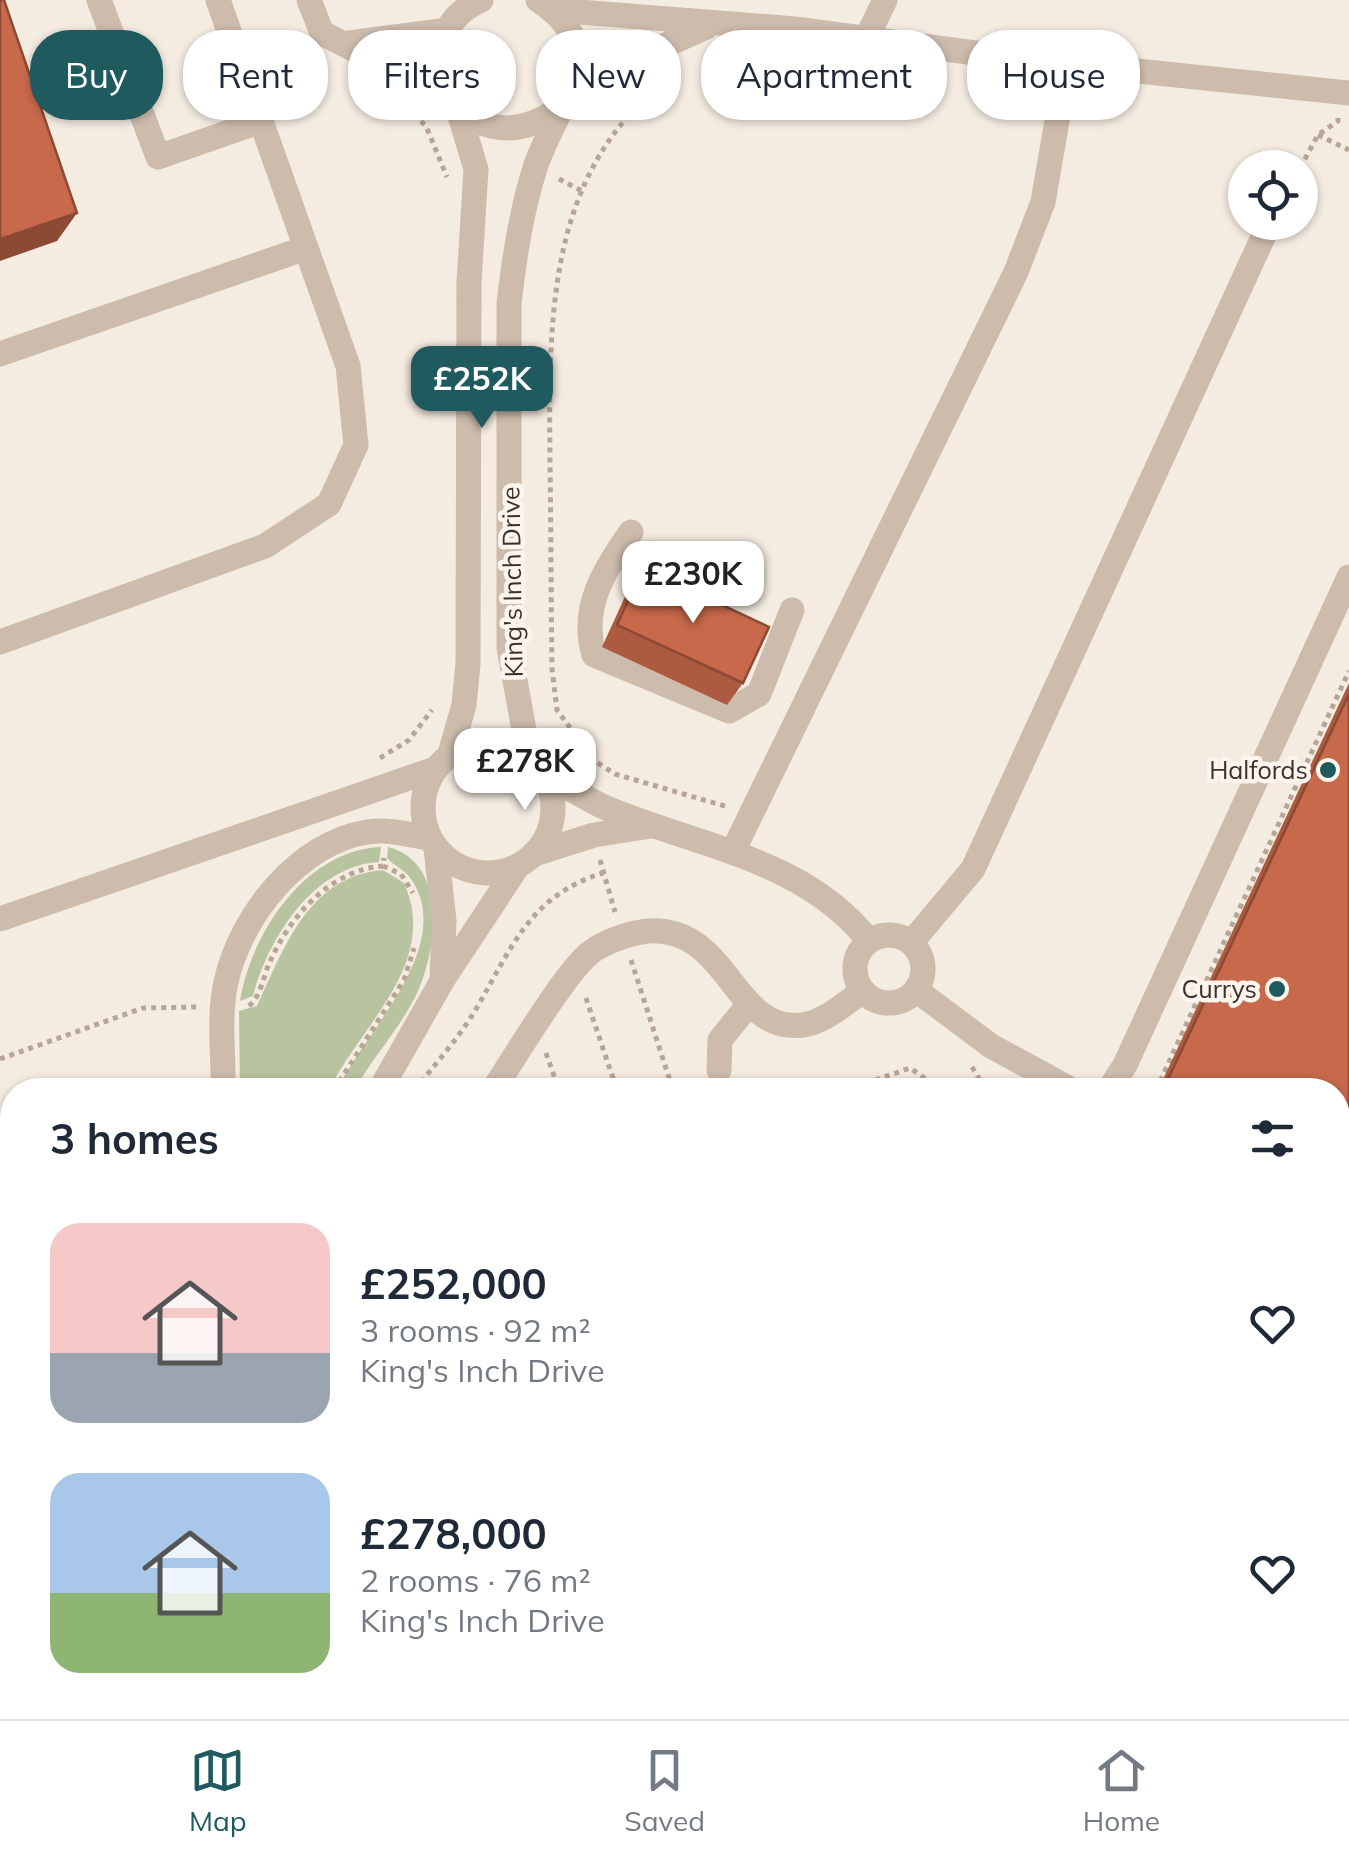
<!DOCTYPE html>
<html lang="en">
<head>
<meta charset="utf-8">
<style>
  body { margin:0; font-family:Mulish,sans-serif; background:#f2f2f3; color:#1f2937; height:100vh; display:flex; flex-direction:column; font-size:38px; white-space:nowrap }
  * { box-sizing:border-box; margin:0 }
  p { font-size:32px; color:#747a83 }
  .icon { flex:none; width:55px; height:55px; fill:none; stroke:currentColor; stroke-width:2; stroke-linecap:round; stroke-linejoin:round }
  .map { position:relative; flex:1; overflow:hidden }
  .drawer { position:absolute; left:0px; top:1078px; width:1350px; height:642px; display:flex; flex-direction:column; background:#fff; border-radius:40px 40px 0 0; box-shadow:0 2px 8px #0004 }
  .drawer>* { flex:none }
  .guide { position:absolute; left:30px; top:30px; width:1290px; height:90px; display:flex; gap:20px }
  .buttons { position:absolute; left:1228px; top:150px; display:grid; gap:20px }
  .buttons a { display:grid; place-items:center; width:90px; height:90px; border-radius:50%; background:#fff; box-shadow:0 2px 8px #0004; font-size:50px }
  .price { position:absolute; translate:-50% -85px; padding:0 22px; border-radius:20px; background:#fff; color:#222; font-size:32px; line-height:65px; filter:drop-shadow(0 2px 5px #0008) }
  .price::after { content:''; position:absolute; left:50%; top:60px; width:30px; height:22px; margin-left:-15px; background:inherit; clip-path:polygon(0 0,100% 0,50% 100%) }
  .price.active { background:#1f5a5e; color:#fff }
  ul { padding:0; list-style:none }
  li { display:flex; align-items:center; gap:30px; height:250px; padding:0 50px }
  li span { display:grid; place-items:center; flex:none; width:280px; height:200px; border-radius:30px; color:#555 }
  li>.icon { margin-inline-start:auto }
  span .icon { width:120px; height:120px; fill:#fffc; stroke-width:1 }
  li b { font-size:42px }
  h2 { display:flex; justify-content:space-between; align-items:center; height:120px; padding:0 50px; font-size:42px }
  .pill { padding:0 35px; border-radius:40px; background:#fff; box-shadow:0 2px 8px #0004; font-size:35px; line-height:90px }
  .pill.active { background:#1f5a5e; color:#fff }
  .dock { display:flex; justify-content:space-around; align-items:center; height:140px; border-top:2px solid #e0e1e3; background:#fff; font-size:28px; color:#747a83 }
  .dock a { display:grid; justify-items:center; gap:5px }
  .dock .active { color:#1f5a5e }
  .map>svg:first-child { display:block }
  .green { fill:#b8c4a0 }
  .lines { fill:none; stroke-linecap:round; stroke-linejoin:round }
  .path { stroke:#b9a596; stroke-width:5; stroke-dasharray:5 5; stroke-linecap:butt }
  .minor { stroke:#cdbbac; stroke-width:25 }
  .wall { fill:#ac5a40 }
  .shaded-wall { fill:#8c4a34 }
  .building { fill:#c8694b; stroke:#8c4a34; stroke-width:2.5 }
  .poi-dot { fill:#1f5a5e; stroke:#fbf5ee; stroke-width:4 }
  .labels { text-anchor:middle; stroke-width:9; stroke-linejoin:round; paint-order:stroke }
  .street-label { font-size:25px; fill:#3b302b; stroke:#fbf5ee }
  .poi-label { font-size:25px; fill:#3b302b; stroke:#fbf5ee; text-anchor:end }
</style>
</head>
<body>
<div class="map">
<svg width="1349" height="1719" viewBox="0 0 1349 1719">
  <rect width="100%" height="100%" fill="#f4ebe1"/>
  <g class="green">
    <path d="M381,847l-2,15c-66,4 -111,77 -126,134l-13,5c11,-67 65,-151 141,-154z"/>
    <path d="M388,847c60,15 49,101 30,144 -16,35 -45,66 -64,99h-17c26,-56 120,-144 74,-211 -6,-9 -17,-13 -24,-21z"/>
    <path d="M383,870l21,13c36,79 -43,142 -75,207h-89l-1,-79 18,-5c27,-57 51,-130 126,-136z"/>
    <path d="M28,1708h91l-4,11h-91z"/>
  </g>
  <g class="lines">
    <g class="path">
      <path d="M655,79l4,8c-114,92 -110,241 -109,375 1,69 1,138 2,207l5,41 38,51 20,13 113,33"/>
      <path d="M406,108l20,18 21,51"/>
      <path d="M1318,135l31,15"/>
      <path d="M1300,168l18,-33 20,-14v-5"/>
      <path d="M559,179l23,12"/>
      <path d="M380,758l29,-18 23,-30"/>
      <path d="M600,860l15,52"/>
      <path d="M383,866l18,8 12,19"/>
      <path d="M631,960l42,130"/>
      <path d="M586,998l31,92"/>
      <path d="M249,1006c12,-10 14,-29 20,-42 20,-47 61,-94 114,-98l1,-8"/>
      <path d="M546,1053l13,37"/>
      <path d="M0,1059l143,-51 55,-1"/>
      <path d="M972,1067l14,23"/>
      <path d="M742,1082l18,8"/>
      <path d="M334,1090l70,-110 10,-32"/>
      <path d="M415,1090c20,-26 44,-52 61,-81 36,-61 53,-113 127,-136"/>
      <path d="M847,1090l63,-22 32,22"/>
      <path d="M1156,1090l193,-419"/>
      <path d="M0,1487l12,-4"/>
      <path d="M1338,1580l11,-5"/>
      <path d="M421,1708l4,11"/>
      <path d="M511,1708l4,11"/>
      <path d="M1133,1708l2,11"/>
      <path d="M953,1713l16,-5"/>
    </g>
    <g class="minor">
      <path d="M99,0l59,157 103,-36"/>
      <path d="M309,0l13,33 129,66"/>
      <path d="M481,0c-87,39 -21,175 75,111"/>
      <path d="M554,10l241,19 218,29 336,35"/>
      <path d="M867,37l18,-37"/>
      <path d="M349,43l99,-13"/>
      <path d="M568,96l42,-26 96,-43"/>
      <path d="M0,354l306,-106"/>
      <path d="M631,532c-27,38 -51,76 -37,123l135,56 30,-17 33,-84"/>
      <path d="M0,642l265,-96 64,-42 27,-59 -8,-79 -130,-366"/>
      <circle cx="488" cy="808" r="65"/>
      <path d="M450,754l14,-49 4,-41 1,-382 7,-113 -19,-63"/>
      <path d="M529,757l-20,-109v-344c5,-46 12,-92 26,-136 10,-34 45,-83 42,-114 -3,-25 -19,-41 -39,-54"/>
      <path d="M543,773c20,11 40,24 61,34 91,39 200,51 265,134"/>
      <path d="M436,848l8,73 -2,60"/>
      <path d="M734,849l282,-577 27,-70 24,-139"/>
      <path d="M534,854l60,-19 57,-9"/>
      <path d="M0,919l435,-150"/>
      <circle cx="889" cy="969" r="34"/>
      <path d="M911,943l62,-74 297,-647"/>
      <path d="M916,990l75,56 81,44"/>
      <path d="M719,1070l1,-30 29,-36"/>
      <path d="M223,1090c1,-36 -5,-72 3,-108 14,-65 72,-139 141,-150 21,-3 41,2 61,6"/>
      <path d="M380,1090l62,-109 75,-114"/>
      <path d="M493,1090c21,-31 72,-118 98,-138 15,-11 39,-19 57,-21 82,-5 84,103 155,94 22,-3 42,-22 60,-34"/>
      <path d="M1109,1090l16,-25 224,-488"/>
      <path d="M1338,1410l11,-15"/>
      <path d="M368,1708l4,11"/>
      <path d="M14,1719l4,-11"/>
      <path d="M127,1719l5,-11"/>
      <path d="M893,1719l33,-11"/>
    </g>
  </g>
  <g class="wall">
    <path d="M643,568l100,115 -16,22 -125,-58 26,-57z"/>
    <path d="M1349,683v547l-11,-5v-135h-180z"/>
    <path d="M219,1708h25l58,11h-87z"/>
    <path d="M554,1708h283l-33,11h-246z"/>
  </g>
  <g class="shaded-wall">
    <path d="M77,213l-20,28 -57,20v-22z"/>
    <path d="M820,1708h17l-33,11h-17z"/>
  </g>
  <g class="building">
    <path d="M0,0h4l73,213 -77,26z"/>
    <path d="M643,568l126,59 -26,56 -126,-58z"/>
    <path d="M1349,694v507l-11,-5v-106h-175z"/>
    <path d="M221,1708h23l58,11h-83z"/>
    <path d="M562,1708h258l-33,11h-221z"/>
  </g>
  <g class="poi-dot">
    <circle cx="1328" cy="770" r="10"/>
    <circle cx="1277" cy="989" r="10"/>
  </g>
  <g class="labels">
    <g class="street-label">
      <text transform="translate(512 582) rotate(-91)" y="9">King's Inch Drive</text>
    </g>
    <g class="poi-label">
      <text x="1308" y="779">Halfords</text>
      <text x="1257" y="998">Currys</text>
    </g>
  </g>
</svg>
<div class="buttons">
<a><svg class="icon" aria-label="locate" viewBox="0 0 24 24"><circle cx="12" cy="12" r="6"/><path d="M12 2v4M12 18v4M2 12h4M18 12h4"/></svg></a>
</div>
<b class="price active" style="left:482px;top:431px">£252K</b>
<b class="price" style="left:693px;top:626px">£230K</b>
<b class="price" style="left:525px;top:813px">£278K</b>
<div class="guide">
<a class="pill active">Buy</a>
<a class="pill">Rent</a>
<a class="pill">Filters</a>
<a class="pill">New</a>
<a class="pill">Apartment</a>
<a class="pill">House</a>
</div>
<section class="drawer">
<h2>3 homes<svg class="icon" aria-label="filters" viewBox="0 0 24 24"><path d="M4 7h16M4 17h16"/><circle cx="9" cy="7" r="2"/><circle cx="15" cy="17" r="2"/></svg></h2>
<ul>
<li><span style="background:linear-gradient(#f6c9c9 65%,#9aa5b1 0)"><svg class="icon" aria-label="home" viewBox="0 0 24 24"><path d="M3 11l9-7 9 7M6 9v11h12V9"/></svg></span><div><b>£252,000</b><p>3 rooms · 92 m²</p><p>King's Inch Drive</p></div><svg class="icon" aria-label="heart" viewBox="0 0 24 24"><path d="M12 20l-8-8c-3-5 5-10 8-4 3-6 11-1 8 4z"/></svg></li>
<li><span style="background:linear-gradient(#a9c7e8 60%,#8fb573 0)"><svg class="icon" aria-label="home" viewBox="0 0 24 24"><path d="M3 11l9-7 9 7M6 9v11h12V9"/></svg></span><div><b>£278,000</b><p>2 rooms · 76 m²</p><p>King's Inch Drive</p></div><svg class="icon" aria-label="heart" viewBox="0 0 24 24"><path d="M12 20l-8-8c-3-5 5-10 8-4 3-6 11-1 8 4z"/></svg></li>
</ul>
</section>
</div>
<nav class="dock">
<a class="active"><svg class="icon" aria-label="map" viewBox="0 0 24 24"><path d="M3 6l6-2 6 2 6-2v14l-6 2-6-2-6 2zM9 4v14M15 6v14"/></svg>Map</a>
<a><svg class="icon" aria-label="saved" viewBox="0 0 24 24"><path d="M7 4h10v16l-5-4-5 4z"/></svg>Saved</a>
<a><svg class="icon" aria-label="home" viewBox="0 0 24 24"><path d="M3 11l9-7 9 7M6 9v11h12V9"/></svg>Home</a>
</nav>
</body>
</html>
